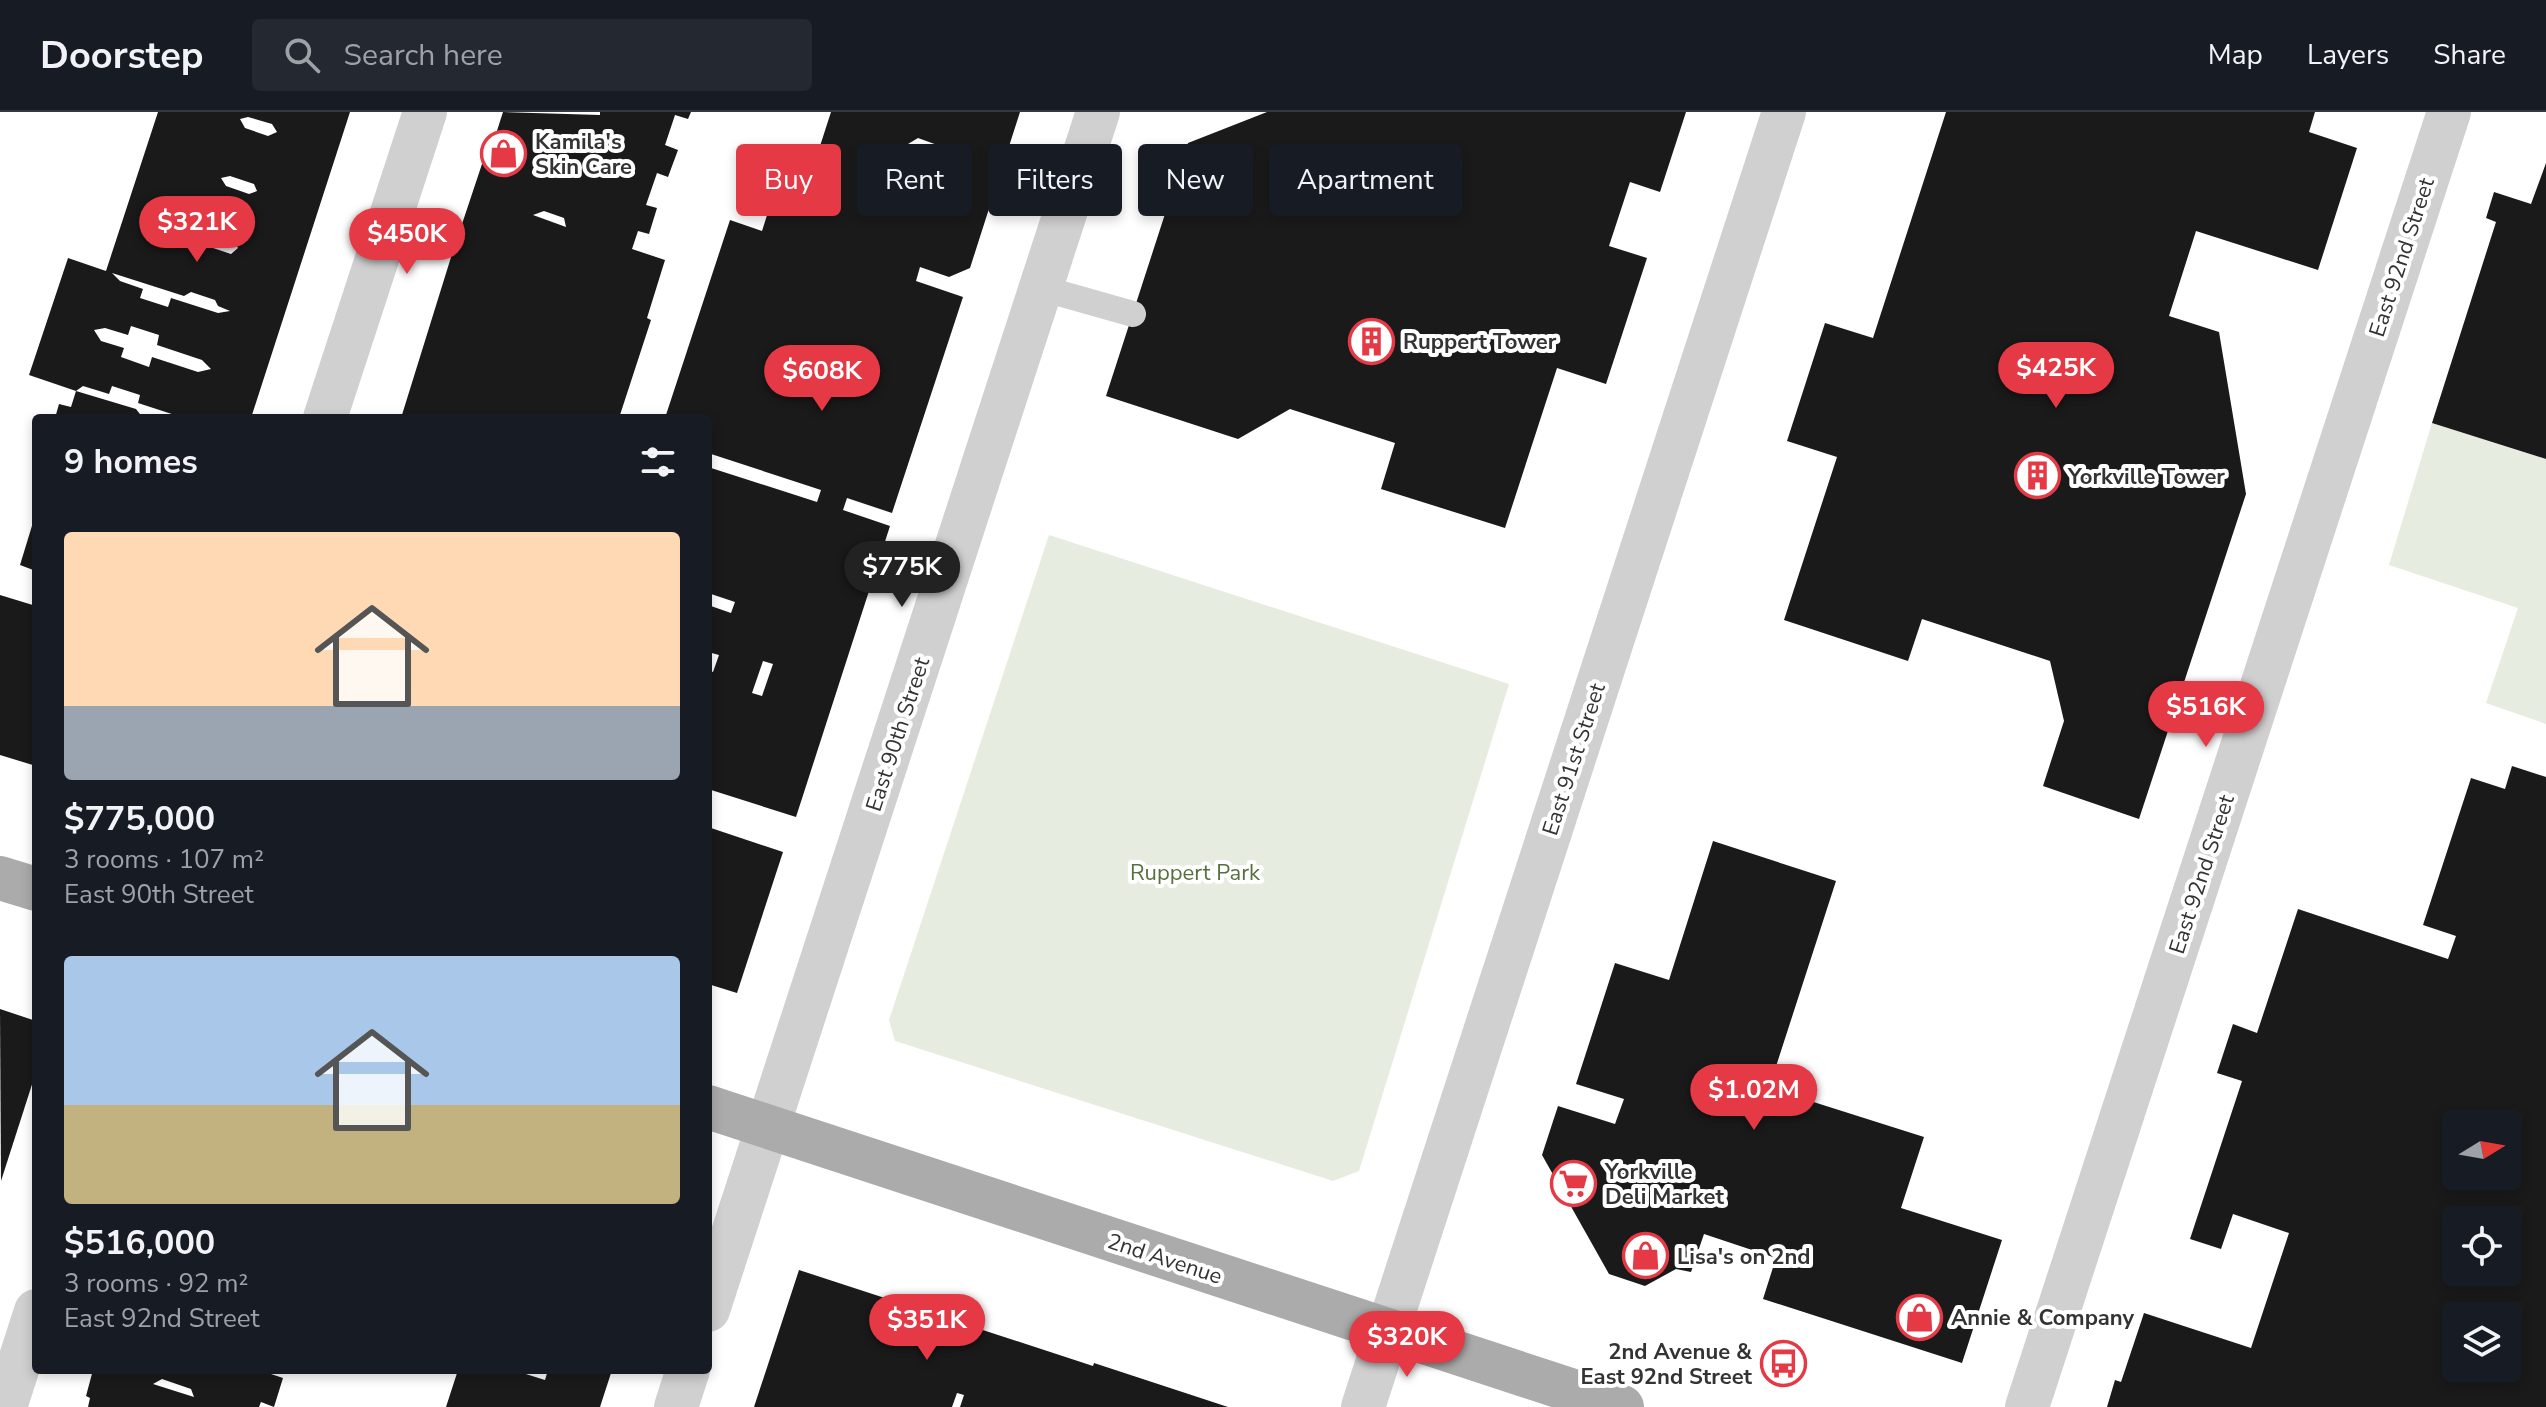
<!DOCTYPE html>
<html lang="en">
<head>
<meta charset="utf-8">
<style>
  body { margin:0; font-family:"Nunito Sans",sans-serif; background:#242831; color:#f1f3f6; height:100vh; display:flex; flex-direction:column; font-size:30px; white-space:nowrap }
  * { box-sizing:border-box; margin:0 }
  p { font-size:26px; color:#9ea1a6 }
  .icon { flex:none; width:44px; height:44px; fill:none; stroke:currentColor; stroke-width:2; stroke-linecap:round; stroke-linejoin:round }
  .map { position:relative; flex:1; overflow:hidden }
  .details { position:absolute; left:32px; top:302px; width:680px; height:960px; display:flex; flex-direction:column; background:#171b24; border-radius:8px; box-shadow:0 4px 12px #0003 }
  .details>* { flex:none }
  .top-card { position:absolute; left:736px; top:32px; width:760px; height:72px; display:flex; gap:16px }
  .needle { width:52px; rotate:79deg }
  .buttons { position:absolute; left:2442px; top:998px; display:grid; gap:16px }
  .buttons a { display:grid; place-items:center; width:80px; height:80px; border-radius:8px; background:#171b24; box-shadow:0 4px 12px #0003; font-size:40px }
  .price { position:absolute; translate:-50% -68px; padding:0 18px; border-radius:28px; background:#e63946; color:#fff; font-size:26px; line-height:52px; filter:drop-shadow(0 2px 4px #0008) }
  .price::after { content:''; position:absolute; left:50%; top:48px; width:24px; height:18px; margin-left:-12px; background:inherit; clip-path:polygon(0 0,100% 0,50% 100%) }
  .price.on { background:#222; color:#fff }
  ul { padding:0; list-style:none }
  li { display:grid; align-content:center; gap:16px; height:424px; padding:0 32px }
  li span { display:grid; place-items:center; height:248px; border-radius:8px; color:#555 }
  li>.icon { margin-inline-start:auto }
  span .icon { width:144px; height:144px; fill:#fffc; stroke-width:1 }
  li b { font-size:34px }
  h2 { display:flex; justify-content:space-between; align-items:center; height:96px; padding:0 32px; font-size:34px }
  .pill { padding:0 28px; border-radius:8px; background:#171b24; box-shadow:0 4px 12px #0003; font-size:28px; line-height:72px }
  .pill.on { background:#e63946; color:#fff }
  header { display:flex; align-items:center; gap:48px; box-sizing:border-box; height:112px; padding:0 40px; background:#171b24; border-bottom:2px solid #363941 }
  header strong { font-size:38px }
  nav { display:flex; gap:44px; margin-inline-start:auto; font-size:28px }
  .search { width:560px; height:72px; background:#242831; display:flex; align-items:center; gap:20px; box-sizing:border-box; padding:0 28px; border-radius:8px; color:#9ea1a6; font-size:30px }
  .map>svg:first-child { display:block }
  .green { fill:#e6ecdf }
  .building { fill:#1a1a1a; fill-rule:evenodd }
  .lines { fill:none; stroke-linecap:round; stroke-linejoin:round }
  .lane { stroke:#d0d0d0; stroke-width:26 }
  .street { stroke:#d0d0d0; stroke-width:44 }
  .primary { stroke:#ababab; stroke-width:44 }
  .labels { text-anchor:middle; stroke-width:8; stroke-linejoin:round; paint-order:stroke }
  .poi-label { font-size:22px; font-weight:bold; fill:#333; stroke:#fff; text-anchor:start }
  .street-label { font-size:22px; fill:#333; stroke:#fff }
  .park-label { font-size:22px; fill:#56703f; stroke:#fff }
</style>
</head>
<body>
<header>
<strong>Doorstep</strong>
<div class="search"><svg class="icon" aria-label="search" viewBox="0 0 24 24"><circle cx="10" cy="10" r="6"/><path d="M15 15l6 6"/></svg>Search here</div>
<nav><a>Map</a><a>Layers</a><a>Share</a></nav>
</header>
<div class="map">
<svg width="2546" height="1295" viewBox="0 0 2546 1295">
  <rect width="100%" height="100%" fill="#fff"/>
  <g class="green">
    <path d="M2432,311l114,36v265l-60,-21 32,-95 -129,-43z"/>
    <path d="M1049,423l460,149 -150,487 -26,10 -438,-140 -6,-21z"/>
  </g>
  <g class="building">
    <path d="M158,0h192l-99,306h-67l-46,-15 2,-8 -28,-9 -3,8 -26,-8 -7,5 -47,-16 39,-117 38,13zM248,5l24,7 5,8 -9,4 -23,-8 -5,-9zM230,64l24,8 3,7 -8,3 -23,-8 -5,-8zM211,122l23,7 4,7 -7,6 -24,-8 -6,-9zM112,161l72,23 7,-4 24,8 3,6 12,5 -12,2 -47,-15 -3,9 -28,-9 3,-9 -23,-8zM131,214l28,9 -2,10 45,15 9,9 -13,3 -46,-15 -3,10 -28,-10 3,-9 -23,-7 -7,-11 11,-2 23,7z"/>
    <path d="M503,0l97,3v-3h91l-3,7 -13,-4 -10,30 13,5 -10,27 -11,-4 -11,32 11,3 -8,26 -11,-3 -6,18 33,11 -18,58 4,2 -32,98h-218l51,-164 39,-117h4zM555,46l27,9 -2,6 -27,-8zM544,99l20,7 2,9 -33,-12z"/>
    <path d="M831,0h189l-50,156 -21,9 -29,-10 -4,14 47,16 -71,216 -45,-15 -4,12 47,16 -94,291 -88,-28v-119l5,2 6,-17 -11,-3v-47l23,8 4,-11 -24,-8 -3,8v-135l109,35 4,-12 -113,-37v-35h-43l65,-198 32,11 20,-63 28,9zM918,26l22,8 7,10 -10,2 -23,-6 -6,-8zM901,87l20,7 5,8 -37,-11zM763,549l10,3 -11,32 -10,-3z"/>
    <path d="M1267,0h419l-26,80 -30,-10 -21,64 38,12 -41,126 -49,-16 -52,160 -124,-39 14,-46 -105,-34 -52,30 -132,-43 82,-253z"/>
    <path d="M1946,0h369l-6,20 48,16 -39,122 -122,-39 -27,85 50,16 27,162 -107,325 -96,-33 21,-65 -14,-60 -128,-42 -14,42 -124,-41 53,-163 -50,-16 38,-118 48,15z"/>
    <path d="M2546,51v296l-114,-36 64,-201 -10,-4 8,-26 37,12z"/>
    <path d="M76,279l60,18 7,9h-88l4,-14 12,3z"/>
    <path d="M35,404h1v55l-16,-6z"/>
    <path d="M0,483l36,11v160l-36,-11z"/>
    <path d="M2512,654l34,11v630h-439l8,-27 6,2 23,-69 107,35 38,-115 -56,-19 -12,35 -31,-10 52,-158 -25,-8 16,-49 24,9 41,-124 150,50 8,-23 -33,-11 48,-147 34,11zM2456,1012h52v52h-52zM2456,1108h52v52h-52zM2456,1204h52v52h-52z"/>
    <path d="M708,715l75,25 -46,141 -29,-9z"/>
    <path d="M1713,729l123,40 -67,207 155,49 -23,71 101,32 -40,123 -199,-64 13,-41 -72,-24 -13,38 -15,-3 -31,17 -36,-12 -67,-119 16,-49 57,18 9,-25 -48,-15 39,-121 54,17z"/>
    <path d="M0,897l36,12v51l-35,109z"/>
    <path d="M799,1158l294,96 1,-3 134,44h-268l4,-12 -7,-2 -5,14h-198z"/>
    <path d="M93,1258h179l-1,4 12,4 -9,29 -13,-5 -2,5h-171l2,-9 -4,-2zM162,1267l29,10 3,8 -41,-13z"/>
    <path d="M458,1258h55l32,10 3,-10h64l-12,37h-154z"/>
  </g>
  <g class="lines">
    <path class="lane" d="M1041,176l92,26"/>
    <g class="street">
      <path d="M325,306l100,-306"/>
      <path d="M708,1198l390,-1198"/>
      <path d="M5,1295l31,-96"/>
      <path d="M676,1295l12,-37"/>
      <path d="M1363,1295l421,-1295"/>
      <path d="M2027,1295l422,-1295"/>
    </g>
    <g class="primary">
      <path d="M0,766l36,11"/>
      <path d="M708,995l914,300"/>
    </g>
  </g>
  <defs>
    <symbol id="shop-ring" viewBox="-11 -11 22 22"><circle r="9.5" fill="#fff" stroke="#e63946" stroke-width="1.5"/><path d="M-5-2.5h2.3a2.7 3.5 0 0 1 5.4 0H5L5.5 6h-11ZM-1.5-2.5h3a1.5 2.3 0 0 0-3 0Z" fill="#e63946"/></symbol>
    <symbol id="building-ring" viewBox="-11 -11 22 22"><circle r="9.5" fill="#fff" stroke="#e63946" stroke-width="1.5"/><path d="M-4-6H4V6H1V3H-1V6H-4ZM-2.5-4.3h1.7v1.8h-1.7ZM.8-4.3h1.7v1.8H.8ZM-2.5-1h1.7V.8h-1.7ZM.8-1h1.7V.8H.8Z" fill="#e63946"/></symbol>
    <symbol id="supermarket-ring" viewBox="-11 -11 22 22"><circle r="9.5" fill="#fff" stroke="#e63946" stroke-width="1.5"/><path d="M-6-5.5h2.5l.6 2H6L4.5 2H-2.5L-4.4-4H-6ZM-1.5 3.2a1.3 1.3 0 1 0 .1 0ZM3 3.2a1.3 1.3 0 1 0 .1 0Z" fill="#e63946"/></symbol>
    <symbol id="bus-ring" viewBox="-11 -11 22 22"><circle r="9.5" fill="#fff" stroke="#e63946" stroke-width="1.5"/><path d="M-5-6H5V4H4V6H2V4H-2V6H-4V4H-5ZM-3.5-4V0h7V-4ZM-3.5 1.2v1.5H-2V1.2ZM2 1.2v1.5H3.5V1.2Z" fill="#e63946"/></symbol>
  </defs>
  <g fill-rule="evenodd">
    <use href="#shop-ring" x="478" y="16" width="51" height="51"/>
    <use href="#building-ring" x="1346" y="204" width="51" height="51"/>
    <use href="#building-ring" x="2012" y="338" width="51" height="51"/>
    <use href="#supermarket-ring" x="1548" y="1046" width="51" height="51"/>
    <use href="#shop-ring" x="1620" y="1118" width="51" height="51"/>
    <use href="#shop-ring" x="1894" y="1180" width="51" height="51"/>
    <use href="#bus-ring" x="1758" y="1226" width="51" height="51"/>
  </g>
  <g class="labels">
    <g class="poi-label">
      <text x="535" y="37">Kamila's<tspan x="535" dy="25">Skin Care</tspan></text>
      <text x="1403" y="237">Ruppert Tower</text>
      <text x="2068" y="372">Yorkville Tower</text>
      <text x="1605" y="1067">Yorkville<tspan x="1605" dy="25">Deli Market</tspan></text>
      <text x="1677" y="1152">Lisa's on 2nd</text>
      <text x="1951" y="1213">Annie &amp; Company</text>
      <text x="1752" y="1247" text-anchor="end">2nd Avenue &amp;<tspan x="1752" dy="25">East 92nd Street</tspan></text>
    </g>
    <g class="street-label">
      <text transform="translate(2401 145) rotate(-72)" y="8">East 92nd Street</text>
      <text transform="translate(897 622) rotate(-72)" y="8">East 90th Street</text>
      <text transform="translate(1573 647) rotate(-72)" y="8">East 91st Street</text>
      <text transform="translate(2201 762) rotate(-72)" y="8">East 92nd Street</text>
      <text transform="translate(1165 1146) rotate(18)" y="8">2nd Avenue</text>
    </g>
    <g class="park-label">
      <text x="1195" y="768">Ruppert Park</text>
    </g>
  </g>
</svg>
<div class="buttons">
<a><svg class="needle" viewBox="-14 -14 28 28"><path d="M0-13l5 13h-10z" fill="#e53935"/><path d="M0 13l5-13h-10z" fill="#9ea1a6"/></svg></a>
<a><svg class="icon" aria-label="locate" viewBox="0 0 24 24"><circle cx="12" cy="12" r="6"/><path d="M12 2v4M12 18v4M2 12h4M18 12h4"/></svg></a>
<a><svg class="icon" aria-label="layers" viewBox="0 0 24 24"><path d="M12 4l9 5-9 5-9-5zM3 14l9 5 9-5"/></svg></a>
</div>
<b class="price" style="left:197px;top:152px">$321K</b>
<b class="price" style="left:407px;top:164px">$450K</b>
<b class="price" style="left:2056px;top:298px">$425K</b>
<b class="price" style="left:822px;top:301px">$608K</b>
<b class="price on" style="left:902px;top:497px">$775K</b>
<b class="price" style="left:2206px;top:637px">$516K</b>
<b class="price" style="left:1754px;top:1020px">$1.02M</b>
<b class="price" style="left:927px;top:1250px">$351K</b>
<b class="price" style="left:1407px;top:1267px">$320K</b>
<div class="top-card">
<a class="pill on">Buy</a>
<a class="pill">Rent</a>
<a class="pill">Filters</a>
<a class="pill">New</a>
<a class="pill">Apartment</a>
</div>
<section class="details">
<h2>9 homes<svg class="icon" aria-label="filters" viewBox="0 0 24 24"><path d="M4 7h16M4 17h16"/><circle cx="9" cy="7" r="2"/><circle cx="15" cy="17" r="2"/></svg></h2>
<ul>
<li><span style="background:linear-gradient(#ffd9b3 70%,#9aa5b1 0)"><svg class="icon" aria-label="home" viewBox="0 0 24 24"><path d="M3 11l9-7 9 7M6 9v11h12V9"/></svg></span><div><b>$775,000</b><p>3 rooms · 107 m²</p><p>East 90th Street</p></div></li>
<li><span style="background:linear-gradient(#a9c7e8 60%,#c2b280 0)"><svg class="icon" aria-label="home" viewBox="0 0 24 24"><path d="M3 11l9-7 9 7M6 9v11h12V9"/></svg></span><div><b>$516,000</b><p>3 rooms · 92 m²</p><p>East 92nd Street</p></div></li>
</ul>
</section>
</div>
</body>
</html>
